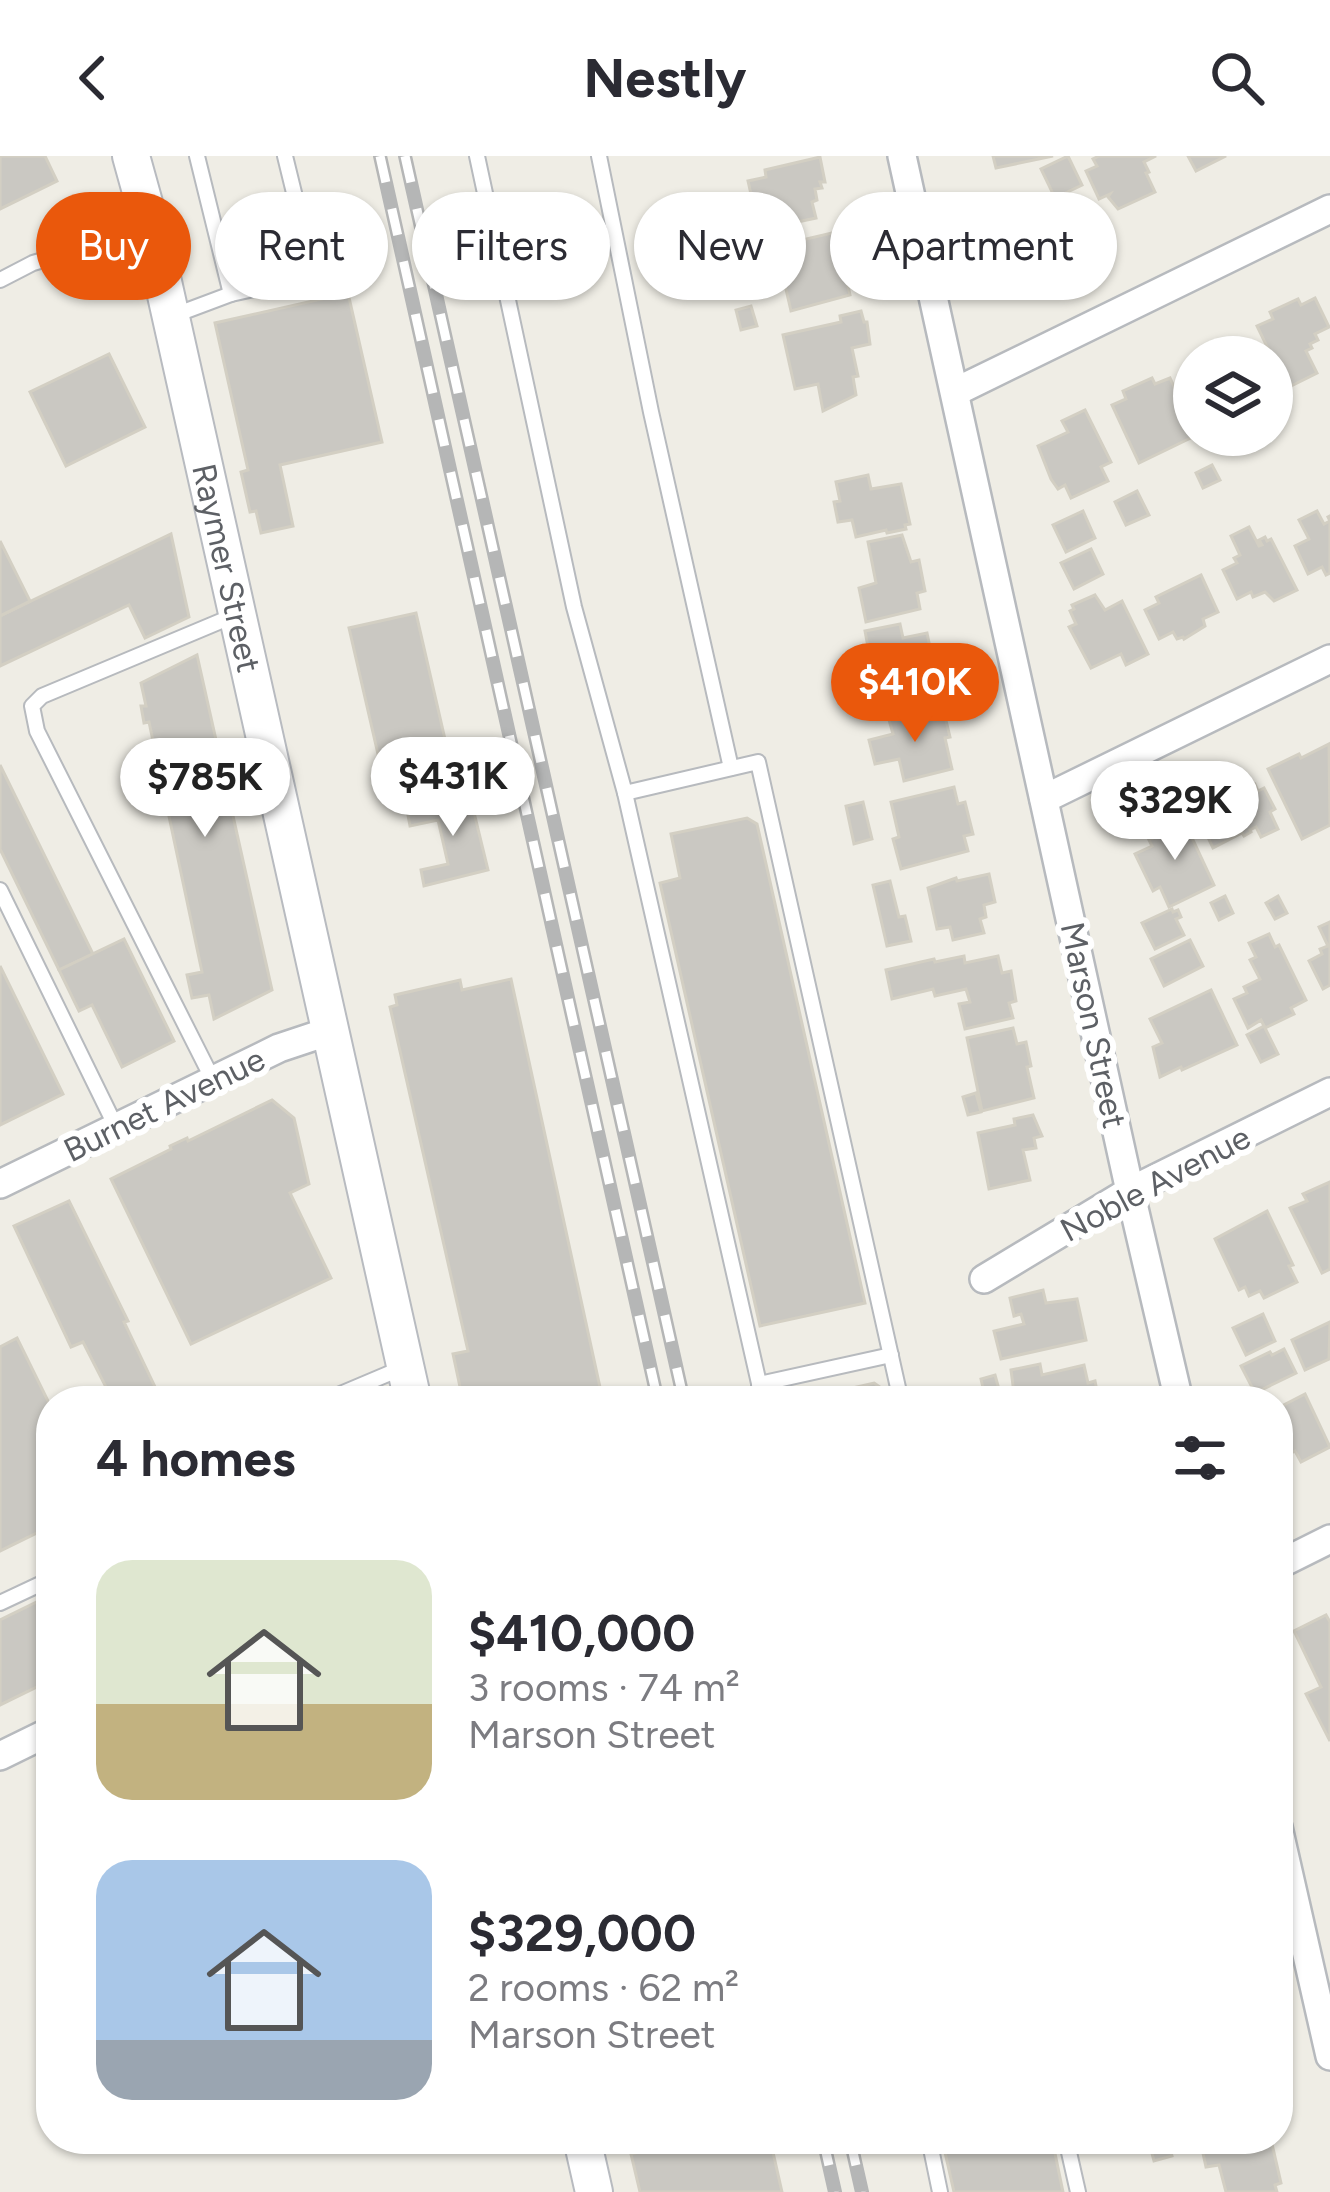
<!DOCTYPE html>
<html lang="en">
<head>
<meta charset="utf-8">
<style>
  body { margin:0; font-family:Figtree,sans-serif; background:#f2f2f3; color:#2b2b33; height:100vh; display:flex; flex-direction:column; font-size:45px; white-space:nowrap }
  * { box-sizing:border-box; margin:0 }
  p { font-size:39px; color:#7c7c81 }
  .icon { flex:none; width:66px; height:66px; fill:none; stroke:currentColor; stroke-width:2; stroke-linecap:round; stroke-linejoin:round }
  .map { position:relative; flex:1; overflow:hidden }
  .details { position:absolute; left:36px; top:1230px; width:1257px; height:768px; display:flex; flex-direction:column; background:#fff; border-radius:48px; box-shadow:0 3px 9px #0004 }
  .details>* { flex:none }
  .hud { position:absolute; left:36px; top:36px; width:1260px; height:108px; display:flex; gap:24px }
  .fabs { position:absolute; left:1173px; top:180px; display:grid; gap:24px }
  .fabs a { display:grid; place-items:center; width:120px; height:120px; border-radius:50%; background:#fff; box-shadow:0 3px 9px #0004; font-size:60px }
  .price { position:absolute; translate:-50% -102px; padding:0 27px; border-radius:42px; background:#fff; color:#222; font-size:39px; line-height:78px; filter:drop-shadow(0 3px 6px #0008) }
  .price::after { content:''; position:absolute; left:50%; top:72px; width:36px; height:27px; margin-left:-18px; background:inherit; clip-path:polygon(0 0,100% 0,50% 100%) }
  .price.active { background:#ea580c; color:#fff }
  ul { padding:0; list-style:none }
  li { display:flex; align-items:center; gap:36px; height:300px; padding:0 60px }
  li span { display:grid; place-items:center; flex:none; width:336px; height:240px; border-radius:36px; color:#555 }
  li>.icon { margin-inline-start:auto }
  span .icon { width:144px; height:144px; fill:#fffc; stroke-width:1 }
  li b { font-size:51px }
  h2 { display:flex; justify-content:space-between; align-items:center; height:144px; padding:0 60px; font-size:51px }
  .pill { padding:0 42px; border-radius:54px; background:#fff; box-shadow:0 3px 9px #0004; font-size:42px; line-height:108px }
  .pill.active { background:#ea580c; color:#fff }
  header { display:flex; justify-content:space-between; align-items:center; height:156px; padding:0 60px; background:#fff; font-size:54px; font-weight:700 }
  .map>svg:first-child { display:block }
  .building { fill:#cac8c2; stroke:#d3cfc3; stroke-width:3 }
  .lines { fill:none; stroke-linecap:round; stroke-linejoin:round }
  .lane-casing { stroke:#b7babe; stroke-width:18 }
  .street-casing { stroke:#b7babe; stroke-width:32 }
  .secondary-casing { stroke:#b8bbc0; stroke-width:40 }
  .lane { stroke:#fff; stroke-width:14 }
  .street { stroke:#fff; stroke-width:27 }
  .secondary { stroke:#fff; stroke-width:36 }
  .rail-casing { stroke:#b5b6b6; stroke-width:14 }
  .rail { stroke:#fff; stroke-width:9; stroke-dasharray:27; stroke-linecap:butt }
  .labels { text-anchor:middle; stroke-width:12; stroke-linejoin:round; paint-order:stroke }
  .street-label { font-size:33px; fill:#5d6065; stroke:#fff }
</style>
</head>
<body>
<header><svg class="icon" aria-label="back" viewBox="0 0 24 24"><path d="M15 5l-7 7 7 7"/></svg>Nestly<svg class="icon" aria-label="search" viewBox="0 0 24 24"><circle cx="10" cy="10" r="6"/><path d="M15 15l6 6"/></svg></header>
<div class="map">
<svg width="1330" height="2036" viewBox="0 0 1330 2036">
  <rect width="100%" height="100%" fill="#efede5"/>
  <g class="building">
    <path d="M0,0h45l12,25 -57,28z"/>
    <path d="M993,0h60l-57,12z"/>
    <path d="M1068,0l14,29 -27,13 -14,-29z"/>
    <path d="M1099,0h57l-12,6 5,10 -3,1 9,19 -37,17 -10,-12 2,-3 -11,5 -13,-28 11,-5 -4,-7z"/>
    <path d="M1188,0h38l-30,15z"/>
    <path d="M820,1l5,25h-5l2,6 -7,1 2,11 -5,2 4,16 -57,12 -11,-49 18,-4 -1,-7z"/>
    <path d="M1049,42l26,54 -41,20 -14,-30 -12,6 -12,-24z"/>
    <path d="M836,76l4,17 8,-2 7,32 -8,2 3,14 -59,16 -15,-65z"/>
    <path d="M348,137l34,149 -102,23 13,61 -32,7 -5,-22 -6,1 -9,-40 7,-2 -33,-147z"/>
    <path d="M1315,142l14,29 -14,7 3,6 -8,4 2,4 -6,3 11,22 -30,15 -30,-62 16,-7 -3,-7 28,-13 3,6z"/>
    <path d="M751,150l6,20 -16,4 -5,-20z"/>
    <path d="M861,155l3,11h3l3,22 -18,4 6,28 -5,1 3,18 -33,16 -5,-27 -23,5 -12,-54 58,-13 -1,-6z"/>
    <path d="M109,198l36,73 -79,39 -36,-74z"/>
    <path d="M1152,222l3,6 15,-6 24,51v6h3l-58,28 -27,-58 14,-6 -3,-8z"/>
    <path d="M1085,254l26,52 -10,5 7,14 -37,17 -6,-13 -7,4 -7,-10 -13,-33 30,-14 -6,-11z"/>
    <path d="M1212,309l8,15 -17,8 -7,-15z"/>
    <path d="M868,319l3,14 30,-5 9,40 -5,1 1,4 -19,4 -1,-3 -30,7 -4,-17 -14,2 -4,-20 6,-1 -4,-19z"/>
    <path d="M1137,335l12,24 -23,10 -11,-23z"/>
    <path d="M1083,355l12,27 -29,14 -13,-27z"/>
    <path d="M1317,355l7,13 6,-3 -2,-4 2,-1v57l-4,2 -4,-8 -14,7 -13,-28 14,-7 -10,-19z"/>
    <path d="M1249,371l10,19 3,-1 -3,-5 6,-3 2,4 4,-2 26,51 -23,11 -9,-9 -12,5 -2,-5 -14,7 -14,-29 14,-7 -3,-5 6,-3 -9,-19z"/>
    <path d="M171,378l18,83 -44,21 -16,-33 -129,61v-50z"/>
    <path d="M902,379l9,27 8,-2 6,31 -8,2 3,16 -54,13 -7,-34 17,-5 -8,-41z"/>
    <path d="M0,385l30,60 -30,15z"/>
    <path d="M1091,393l12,25 -29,15 -13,-26z"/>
    <path d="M1201,419l17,37 -15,7 2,7 -21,13 -1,-2 -6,2 -4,-7 -14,7 -14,-29 14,-7 -3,-6z"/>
    <path d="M1095,439l10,15 17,-9 26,53 -22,11 -5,-11 -30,14 -22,-41 7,-3 -6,-13 4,-2 -2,-4z"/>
    <path d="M416,457l34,148 -67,15 -34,-148z"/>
    <path d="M900,468l3,14 24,-5 5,24 -5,1 1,5 -6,1 3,12 -6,2 3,15 -31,7 -4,-15 -31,7 -9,-40 21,-5 -3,-16z"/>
    <path d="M197,499l75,335 -58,29 -5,-24 -17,3 -5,-23 15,-3 -53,-250 -5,1 -3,-17h5l-5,-23z"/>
    <path d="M915,554l2,9 27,-7 6,25 -5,1 7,31 -48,12 -5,-22 -24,5 -6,-24 24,-6 -5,-18z"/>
    <path d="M1329,588l1,81 -28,14 -34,-70 31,-15 2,4z"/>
    <path d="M0,609l93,189 -34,16 -59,-121z"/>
    <path d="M1237,627l4,8 14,-7 3,7 6,-3 11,21 -5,3 8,17 -17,8 -5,-10 -6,3 1,2 -7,4 -2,-3 -29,15 -17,-36 15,-7 -4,-7z"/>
    <path d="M954,631l4,17 7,-2 8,32 -9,2 4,15 -67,18 -8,-30 6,-2 -8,-35z"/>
    <path d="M470,640l18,74 -64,16 -3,-16 27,-6 -10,-44 -28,6 -3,-16z"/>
    <path d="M863,646l9,37 -18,5 -8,-38z"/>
    <path d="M1180,656l34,73 -45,22 -9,-20 -7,4 -18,-37 17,-8 -3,-6 14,-7 -5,-10z"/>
    <path d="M747,662l10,6 108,479 -105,23 -100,-443 20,-5 -9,-44z"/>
    <path d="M989,718l6,28 -11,3 2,12 -6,2 4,14 -31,7 -3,-13 -13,2 -9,-41 28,-10 1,3z"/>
    <path d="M890,725l9,36 6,-1 6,25 -24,5 -14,-61z"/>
    <path d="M1225,740l8,17 -14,7 -8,-17z"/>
    <path d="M1278,740l9,17 -12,6 -9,-16z"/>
    <path d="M1172,753l1,3 5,-2 3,7 -5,2 8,16 -29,14 -13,-26z"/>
    <path d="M1330,766v63l-7,4 -14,-28 13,-7 -2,-5 8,-3 -9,-19z"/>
    <path d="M1269,778l6,13 4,-2 27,55 -15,8 3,6 -29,14 -4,-8 -13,8 -14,-29 13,-6 -3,-6 16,-8 -10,-19 6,-3 -7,-14z"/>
    <path d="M124,783l50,102 -52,26 -30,-62 -13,6 -20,-41z"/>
    <path d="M1190,784l13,26 -39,20 -13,-27z"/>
    <path d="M964,800l1,7 33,-7 4,17 9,-2 5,30 -7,2 4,15 -48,11 -6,-25 11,-2 -4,-13 -31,7 -2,-7 -41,10 -6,-29 48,-11 1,3z"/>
    <path d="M0,810l63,128 -63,31z"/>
    <path d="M511,823l92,422h-140l-10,-47 15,-3 -78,-344 7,-2 -2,-10 65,-15 2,10z"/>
    <path d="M1211,834l26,55 -55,25 -1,-3 -21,10 -7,-30 9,-4 -12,-24z"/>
    <path d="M1264,870l14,28 -17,8 -14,-27z"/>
    <path d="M1013,872l4,16 9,-2 5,24 -4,1 7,31 -52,13 -15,-73z"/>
    <path d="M976,937l5,19 -13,3 -5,-18z"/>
    <path d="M272,944l22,18 15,66 -19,9 41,85 -140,66 -80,-165 60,-30 -1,-3 17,-8 1,3z"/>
    <path d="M1033,959l9,21 -8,2 2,10 -13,2 7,30 -41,9 -11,-56 37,-8 -1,-6z"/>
    <path d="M1330,1026v87l-8,4 -32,-65 17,-7 -4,-7z"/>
    <path d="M69,1045l59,120 -4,1 33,69 -20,10h-15l-4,-10 -8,4 -27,-53 -12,5 -57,-121z"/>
    <path d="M1267,1055l26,54 -4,1 8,16 -33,16 -4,-7 -11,5 -4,-9 -6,3 -24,-51z"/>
    <path d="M1043,1134l3,13 31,-4 9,41 -85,19 -7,-28 30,-7 -3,-10 -7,2 -4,-18z"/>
    <path d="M1263,1158l12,27 -29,14 -13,-27z"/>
    <path d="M1330,1166l-1,37 -24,11 -13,-30z"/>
    <path d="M17,1182l34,69v119l-51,25v-204z"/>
    <path d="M1284,1193l12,24 -41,20 -14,-27 29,-14 2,3z"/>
    <path d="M1040,1208l2,11 42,-10 4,18 7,-2 4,20h-84l-4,-31z"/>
    <path d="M995,1219l5,18 -15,4 -4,-18z"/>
    <path d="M874,1227l10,7 3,11h-64l-2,-6z"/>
    <path d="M1305,1238l25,53 -29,15 -6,-11 -17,9v-52z"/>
    <path d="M51,1439v85l-51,25v-85z"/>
    <path d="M1326,1459l4,7v119l-24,-47 15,-7 -27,-56z"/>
    <path d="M695,1983h75l12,53h-142l-9,-38z"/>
    <path d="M942,1983h110l11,53h-109z"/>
    <path d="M1221,1983h18l2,9 31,-4 9,39 -6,2 2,7h-51l-7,-27 -13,2 -5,-23z"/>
    <path d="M1168,1985l4,15 -18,5 -4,-15z"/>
  </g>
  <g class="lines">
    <defs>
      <g id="lane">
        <path d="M197,0l34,138 67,-15 10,-11 1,-14 -24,-98"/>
        <path d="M477,0l97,451 51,186 138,608"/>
        <path d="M599,0l52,256 80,356"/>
        <path d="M0,124l33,-17 118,-35"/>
        <path d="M175,159l56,-21"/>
        <path d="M625,637l133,-31 143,639"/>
        <path d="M0,734l116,237"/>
        <path d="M213,924l-176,-349 -5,-25 10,-10 191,-80"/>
        <path d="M759,1228l132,-29"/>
        <path d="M324,1245l78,-33"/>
        <path d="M0,1447l51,-24"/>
        <path d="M929,1983l11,53"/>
        <path d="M1066,1983l12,53"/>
      </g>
      <g id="street">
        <path d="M902,0l228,1035 49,210"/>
        <path d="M955,236l375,-183"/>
        <path d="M1044,643l286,-140"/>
        <path d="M0,1028l279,-136 51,-17"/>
        <path d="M984,1123l146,-88 200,-99"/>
        <path d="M1278,1409l52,-26"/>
        <path d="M0,1600l51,-25"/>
        <path d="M1278,1671l52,229"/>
      </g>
      <g id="secondary">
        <path id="s1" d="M131,0l20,72 262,1173"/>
        <path d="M582,1983l12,53"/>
      </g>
    </defs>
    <use href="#lane" class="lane-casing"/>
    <use href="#street" class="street-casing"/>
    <use href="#secondary" class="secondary-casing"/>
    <use href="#lane" class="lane"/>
    <use href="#street" class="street"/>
    <use href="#secondary" class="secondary"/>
    <defs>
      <g id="rail">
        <path d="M380,0l278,1245"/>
        <path d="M405,0l279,1245"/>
        <path d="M823,1983l12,53"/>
        <path d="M850,1983l12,53"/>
      </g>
    </defs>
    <use href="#rail" class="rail-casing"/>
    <use href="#rail" class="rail"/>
  </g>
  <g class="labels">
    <g class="street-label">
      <text dy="12" stroke="none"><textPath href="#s1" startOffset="423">Raymer Street</textPath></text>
      <text transform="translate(1094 869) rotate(78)" y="12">Marson Street</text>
      <text transform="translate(164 948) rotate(-26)" y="12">Burnet Avenue</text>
      <text transform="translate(1155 1027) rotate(-28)" y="12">Noble Avenue</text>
    </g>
  </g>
</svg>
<div class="fabs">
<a><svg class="icon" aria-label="layers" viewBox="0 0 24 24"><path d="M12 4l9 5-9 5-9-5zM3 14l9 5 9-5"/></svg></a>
</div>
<b class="price active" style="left:915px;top:589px">$410K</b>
<b class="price" style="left:453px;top:683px">$431K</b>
<b class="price" style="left:205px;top:684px">$785K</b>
<b class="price" style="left:1175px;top:707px">$329K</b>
<div class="hud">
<a class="pill active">Buy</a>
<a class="pill">Rent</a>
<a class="pill">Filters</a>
<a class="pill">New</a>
<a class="pill">Apartment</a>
</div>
<section class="details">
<h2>4 homes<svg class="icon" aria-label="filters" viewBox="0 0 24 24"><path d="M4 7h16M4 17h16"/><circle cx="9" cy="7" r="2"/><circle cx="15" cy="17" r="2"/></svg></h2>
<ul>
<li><span style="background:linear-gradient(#dfe7d0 60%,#c2b280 0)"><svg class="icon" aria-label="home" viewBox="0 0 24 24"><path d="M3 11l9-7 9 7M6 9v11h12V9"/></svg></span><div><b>$410,000</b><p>3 rooms · 74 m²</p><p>Marson Street</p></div></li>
<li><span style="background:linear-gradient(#a9c7e8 75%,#9aa5b1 0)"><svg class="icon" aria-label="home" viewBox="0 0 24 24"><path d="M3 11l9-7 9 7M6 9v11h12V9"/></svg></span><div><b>$329,000</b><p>2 rooms · 62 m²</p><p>Marson Street</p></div></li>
</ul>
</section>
</div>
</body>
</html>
